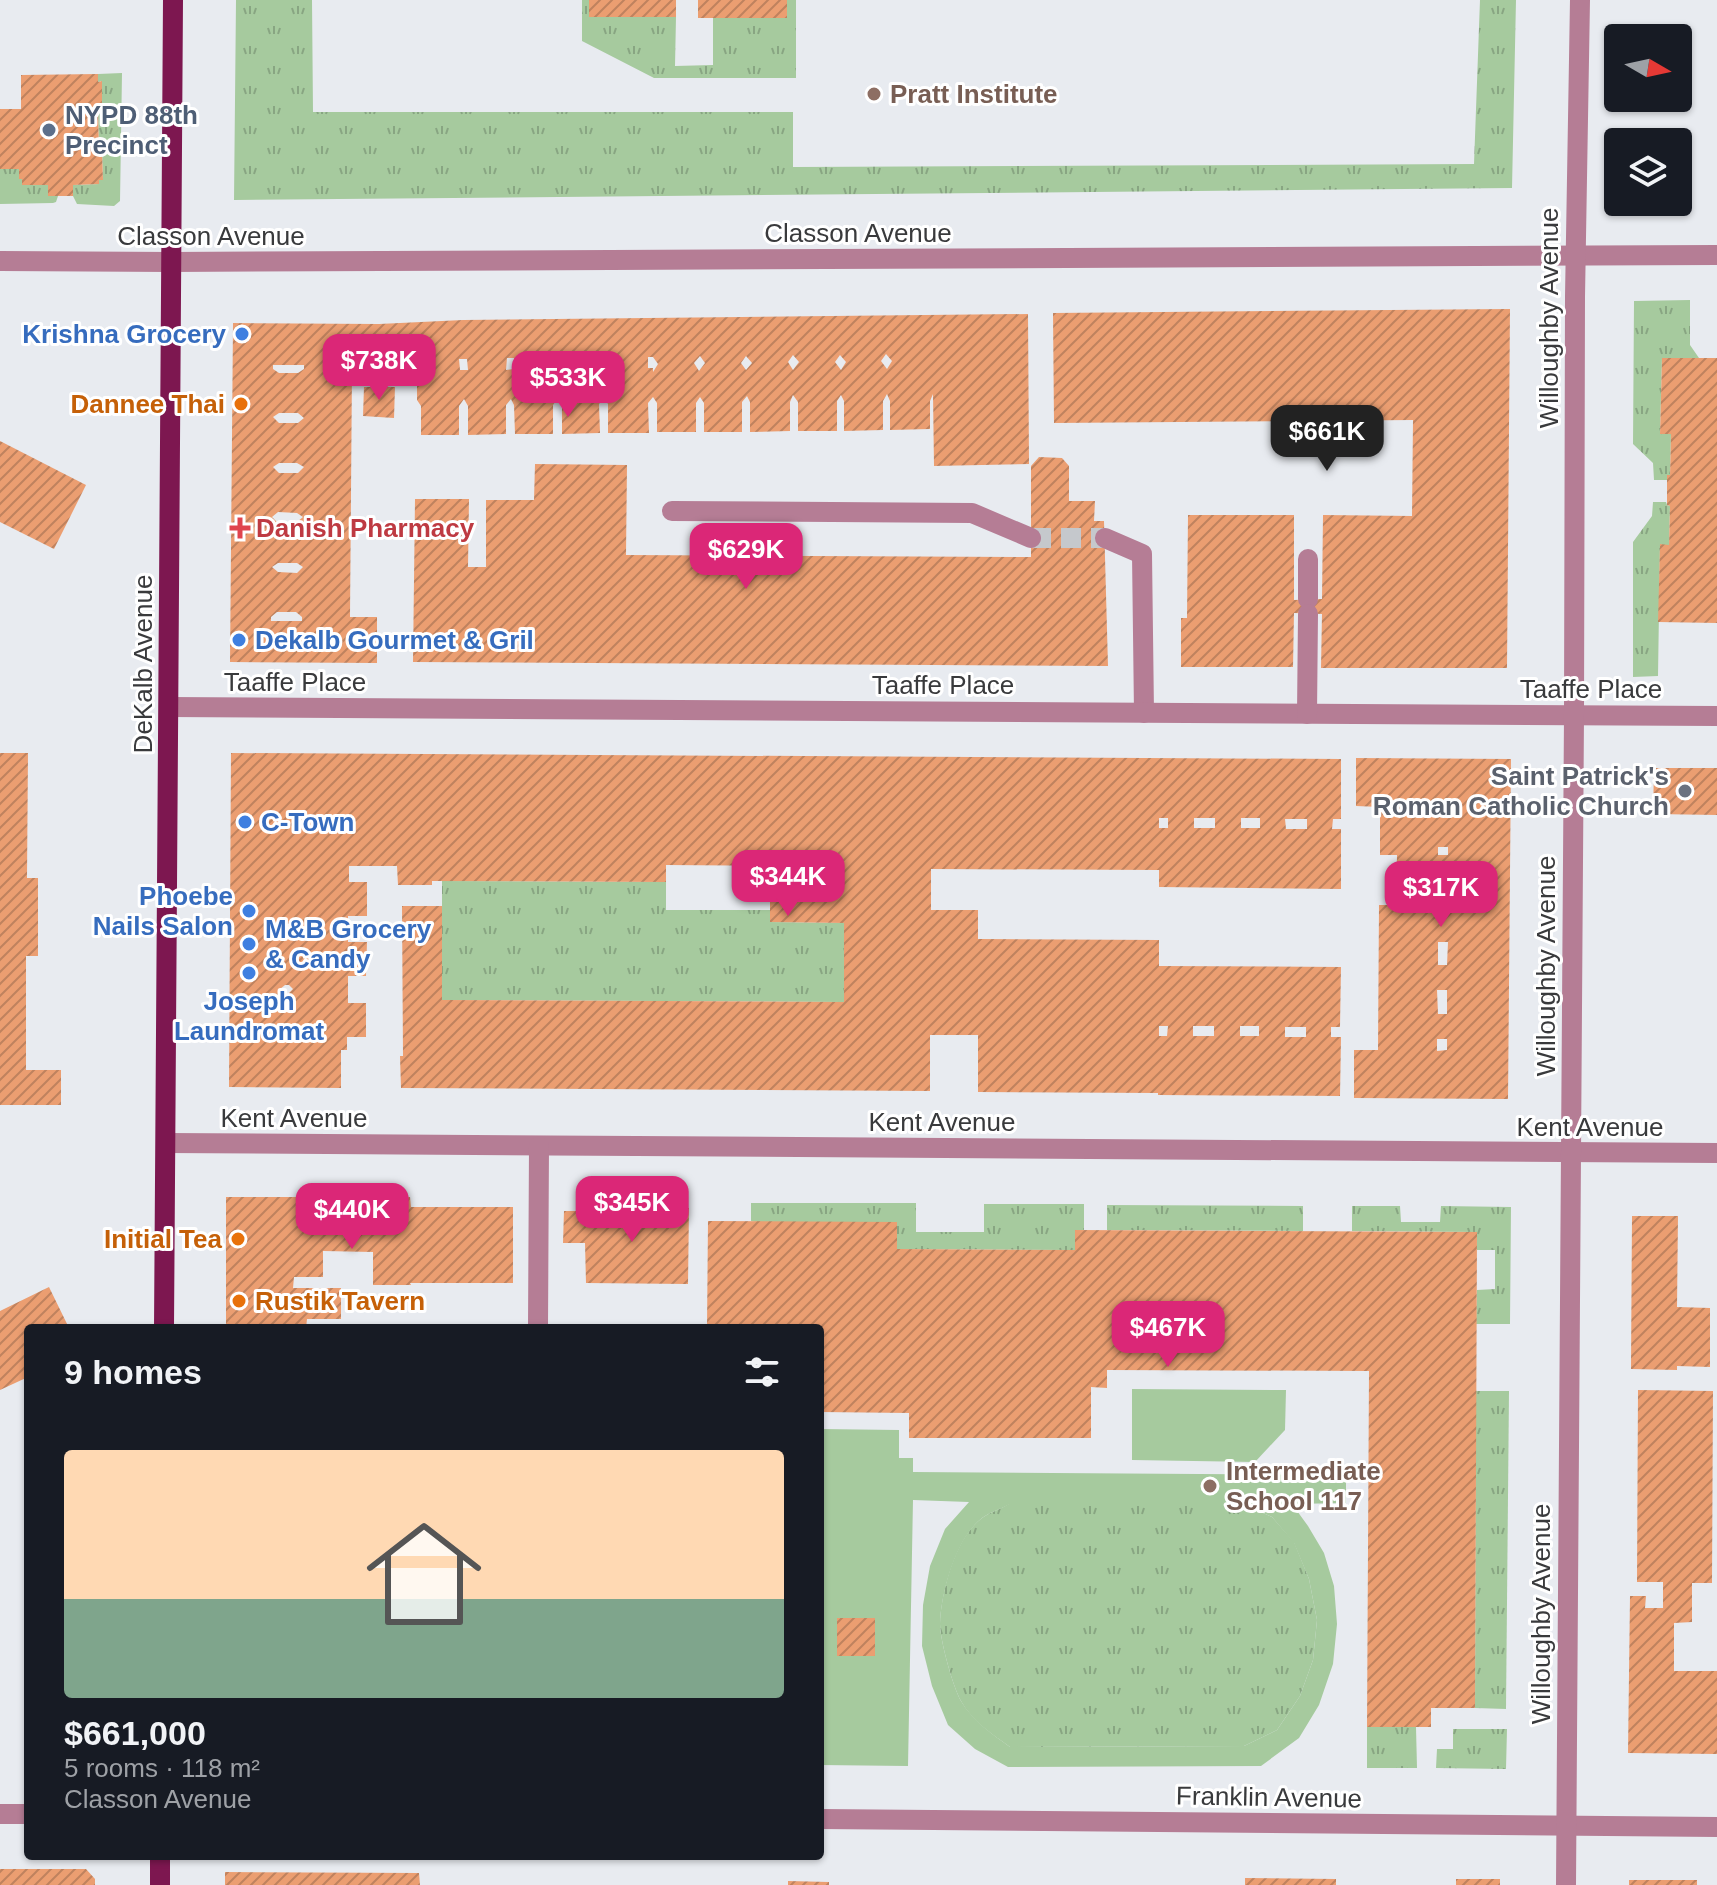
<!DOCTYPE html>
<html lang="en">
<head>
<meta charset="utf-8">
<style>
  body { margin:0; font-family:Arial,sans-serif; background:#20242c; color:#f1f3f6; height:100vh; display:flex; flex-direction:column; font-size:30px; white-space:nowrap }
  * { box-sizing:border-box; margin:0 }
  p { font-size:26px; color:#9ea1a6 }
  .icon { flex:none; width:44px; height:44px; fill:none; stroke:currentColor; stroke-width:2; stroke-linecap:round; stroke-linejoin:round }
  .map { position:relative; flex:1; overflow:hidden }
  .side { position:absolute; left:24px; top:1324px; width:800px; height:536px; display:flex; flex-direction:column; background:#171b24; border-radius:8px; box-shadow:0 2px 6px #0004 }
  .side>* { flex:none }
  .needle { width:52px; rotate:99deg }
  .fabs { position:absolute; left:1604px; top:24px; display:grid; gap:16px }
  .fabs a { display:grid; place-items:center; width:88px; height:88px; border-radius:8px; background:#171b24; box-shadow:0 2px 6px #0004; font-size:40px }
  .price { position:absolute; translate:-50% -68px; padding:0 18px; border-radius:16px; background:#db2777; color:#fff; font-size:26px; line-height:52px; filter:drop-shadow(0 2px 4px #0008) }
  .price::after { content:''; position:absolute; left:50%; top:48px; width:24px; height:18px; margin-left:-12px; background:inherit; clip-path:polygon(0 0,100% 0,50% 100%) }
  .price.on { background:#222; color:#fff }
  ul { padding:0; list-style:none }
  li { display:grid; align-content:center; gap:16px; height:424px; padding:0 40px }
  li+li { border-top:2px solid #363941 }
  li span { display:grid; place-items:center; height:248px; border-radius:8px; color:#555 }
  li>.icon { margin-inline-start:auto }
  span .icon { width:144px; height:144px; fill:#fffc; stroke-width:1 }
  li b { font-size:34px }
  h2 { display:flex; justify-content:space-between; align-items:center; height:96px; padding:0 40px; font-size:34px }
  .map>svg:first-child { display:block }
  .grass { fill:url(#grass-tufts) }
  .green { fill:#a6ca9e; fill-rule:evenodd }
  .building { fill:url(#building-hatch); fill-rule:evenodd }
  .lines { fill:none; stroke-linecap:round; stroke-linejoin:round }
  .minor-tunnel { stroke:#c5c8cc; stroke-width:20; stroke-dasharray:20 10; stroke-linecap:butt }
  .minor { stroke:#b57d95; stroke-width:20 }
  .major { stroke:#7d1750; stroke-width:20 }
  .education-dot { fill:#8d6e63; stroke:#fff; stroke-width:3 }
  .service-dot { fill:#5c6f8a; stroke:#fff; stroke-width:3 }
  .shop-dot { fill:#3f7fe0; stroke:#fff; stroke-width:3 }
  .food-dot { fill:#e8710a; stroke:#fff; stroke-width:3 }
  .health-dot { fill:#e0444e; stroke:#fff; stroke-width:3 }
  .worship-dot { fill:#6b7280; stroke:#fff; stroke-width:3 }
  .labels { text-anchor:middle; stroke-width:6; stroke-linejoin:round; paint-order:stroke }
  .education-label { font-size:26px; font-weight:bold; fill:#785e54; stroke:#fff; text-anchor:start }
  .service-label { font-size:26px; font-weight:bold; fill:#4e5e75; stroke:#fff; text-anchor:start }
  .street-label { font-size:26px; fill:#393a3c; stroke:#fff }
  .shop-label { font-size:26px; font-weight:bold; fill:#366cbe; stroke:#fff; text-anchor:start }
  .food-label { font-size:26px; font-weight:bold; fill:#c56008; stroke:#fff; text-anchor:end }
  .health-label { font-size:26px; font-weight:bold; fill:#be3a42; stroke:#fff; text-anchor:start }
  .worship-label { font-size:26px; font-weight:bold; fill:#5b616d; stroke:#fff; text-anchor:end }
</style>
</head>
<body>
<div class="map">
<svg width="1717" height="1885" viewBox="0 0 1717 1885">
  <defs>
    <pattern id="grass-tufts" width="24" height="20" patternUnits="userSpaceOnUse" patternTransform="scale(2)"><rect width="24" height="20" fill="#a6ca9e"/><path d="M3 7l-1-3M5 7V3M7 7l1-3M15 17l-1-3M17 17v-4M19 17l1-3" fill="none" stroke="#88a582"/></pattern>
    <pattern id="building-hatch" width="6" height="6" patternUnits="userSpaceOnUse" patternTransform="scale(2)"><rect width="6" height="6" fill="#eb9e71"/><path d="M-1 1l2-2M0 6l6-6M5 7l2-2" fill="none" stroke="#bf825e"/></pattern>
  </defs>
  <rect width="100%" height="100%" fill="#e8ebf0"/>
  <g class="grass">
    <path d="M236,0h76l1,112h480v55l681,-3 6,-164h36l-4,188 -1278,12z"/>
    <path d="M582,0h7l1,17h86l-1,49 38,-1v-47h73l1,-18h9v78h-142l-72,-37z"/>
    <path d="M122,73l-2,128 -6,5 -37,-2 -4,-8v-11l26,-1v-4l4,-1 -1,-28 -3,-1 -1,-39 3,-30 -3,1v-8z"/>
    <path d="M0,169h19v9l3,1 1,6h25v10l10,1 -2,6 -3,1 -53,1z"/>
    <path d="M1690,300v45l9,13h-37l-2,75 11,1 -1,41h-3v5h-13l-1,-17 -20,-19 1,-143z"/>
    <path d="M1653,502h13l1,3 3,1 -1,39h-9l-2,131 -25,1v-135l19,-26z"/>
    <path d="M442,881l224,1v28h104v12l74,1v79l-402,-2z"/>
    <path d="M751,1203h165v29h68v-28h100v26l-9,1v19l-178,-1 -146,-28z"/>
    <path d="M1107,1205l196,1v25l-196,-1z"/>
    <path d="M1352,1206h48l1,16h39l1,-16 70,1 -1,117h-34l1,-34 18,-1v-39h-18v-18l-125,-1z"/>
    <path d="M1476,1391h33l-3,318 -31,-1z"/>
    <path d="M1009,1504h234l29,13 22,25 15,37 8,41 -4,40 -13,36 -23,34 -33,16 -234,1c-18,-13 -38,-26 -49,-46 -8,-14 -21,-61 -21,-77 1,-32 15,-86 42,-106 8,-6 19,-9 27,-14z"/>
    <path d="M1367,1727h49l1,41h-50z"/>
    <path d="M1453,1729h54l-1,40 -70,-1 1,-19h16z"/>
  </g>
  <g class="green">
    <path d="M1132,1389l154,1 -1,40 -30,32 -123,-2z"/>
    <path d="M820,1429l79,1v28h14v14l433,3v28l-54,1 16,22 16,27 10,33 3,38 -4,40 -14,41 -20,33 -38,28 -253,1 -33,-18 -27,-24 -16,-39 -10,-40 1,-41 7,-39 15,-37 24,-27 -56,-2 -5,266 -88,-1zM1010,1504h233l29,13 22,26 15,36 8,41 -4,40 -13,36 -23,34 -33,16 -234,1c-18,-13 -37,-26 -49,-46 -8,-14 -21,-61 -21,-77 1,-32 16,-86 42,-106 8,-6 19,-9 28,-14z"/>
  </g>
  <g class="building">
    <rect x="589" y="0" width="87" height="17"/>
    <rect x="698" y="0" width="89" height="18"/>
    <path d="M98,74v8l4,-1v30h-4l1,39h3l1,30h-4v4l-26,1v11h-25v-11h-26v-6h-3v-10h-19v-60h21v-34z"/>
    <path d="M1510,309l-3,359h-186l1,-54 -28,-1 -1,54h-112v-49h6l1,-103h106v85l28,-1 1,-84 89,1 1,-96 -359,3 -1,-110z"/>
    <path d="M1028,314l1,150 -95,2 -1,-72 -3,7v28l-40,1v-29l-3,-7 -4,7v29l-39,1v-30l-3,-6 -4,6v30h-39v-29l-5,-7 -3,7v29l-40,1v-30l-3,-6 -5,6v30h-38v-29l-4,-6 -4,6v29h-39v-29l-4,-6 -5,6 1,30h-41v-29l-4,-6 -5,6 1,29 -38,1v-30l-4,-6 -5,7v29h-38l-1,-29 -3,-6 -5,6v29l-38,1v-29l-4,-7 -5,7v29h-38v-29l-4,-6v-29l4,-1v-10l-4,-1 -1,11 -64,-1 -2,248h27v46l-147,-1 3,-339 146,1 84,-4zM886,354l6,7 -5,8 -6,-8zM793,355l6,7 -6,8 -5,-8zM840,355l6,7 -5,8 -6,-8zM700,356l5,7 -6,8 -5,-8zM746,356l6,7 -6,7 -5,-7zM600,357h8v11h-8zM648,357h5l5,7 -5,8v-4h-5zM507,358h7v11l-8,1zM553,358h9l-1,11h-7zM459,359h8l1,11h-8zM273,365h31v4l-6,4h-19l-6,-4zM279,413h19l6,5 -6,5h-19l-6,-6zM279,463h18l7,4 -6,6h-19l-6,-6zM278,512l19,1 6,4 -6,5 -19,1 -6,-6zM278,563h19l6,4 -6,6 -19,-1 -6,-5zM277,612h19l6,5v4h-31v-4z"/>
    <path d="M1662,358h55v265l-59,-1 2,-78 9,1 1,-39 -3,-1v-30h3l1,-41h-11z"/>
    <path d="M364,387h31l-1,31 -31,-2z"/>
    <path d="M0,441l86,44 -32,64 -54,-27z"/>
    <path d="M1039,457l23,1 7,8v35h26l-1,20h10l4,145 -695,-4 2,-163h54l-1,68h18v-67h48l1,-36 92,1 -1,90 405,2v-91z"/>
    <path d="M0,753h28l-1,125h11v78h-12v114h35v35h-61z"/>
    <path d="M231,753l1110,6v60h-8l-1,10h9v60l-182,-2v-17l-228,-1v41h47v29l181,1v26l182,1 -1,60h-9v10h10l-1,59 -182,-1v-2l-180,-1v-57h-48v56l-529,-3 -1,-32h3l-1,-150h40v94l402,2v-79l-74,-1v-34h19v-22l-123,-1v17l-234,-1v4h-34l-1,-19h-48v16h18v34h-19v26h19l-1,34h-18v27h18v34h-19v13h-6v38l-112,-1zM1159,818h9v10h-9zM1194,818h21v10h-21zM1241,818h19v10h-19zM1285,819h22v10h-21zM285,924h4l5,4 -5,5h-4l-5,-5zM285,985h4l4,4 -4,4h-4l-5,-4zM1159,1026h9l-1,10h-8zM1193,1026h21v10h-21zM1240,1026h19v10h-19zM1285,1027h21v10h-21z"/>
    <path d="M1356,758l155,1 -3,340 -154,-1v-48h24l1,-145h17l1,-50h-17v-48l-24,-1zM1439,807h9v9h-10zM1438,847h10v8h-10zM1438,905h9l1,11h-10zM1438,942h10l-1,23h-9zM1437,990h10v24h-9zM1437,1039h10v11l-10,1z"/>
    <path d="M1654,768h63v47l-64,-1z"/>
    <path d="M226,1197h184l1,10h102v76h-103l1,2h-38v-33l-50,-1v26h-29l-1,11h48v31h-34l-1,9h-80z"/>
    <path d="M586,1207l103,1 -1,76 -102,-1 -1,-40h-22l1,-32h22z"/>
    <path d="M1632,1216h46l-1,91 33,1v59l-33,-1v4l-46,-1z"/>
    <path d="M708,1221l189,1v27l178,1v-20l402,2 -2,476h-44v19h-64l2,-356 -262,-1v18l-16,-1v51h-182v-25l-89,-1v-84h-113z"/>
    <path d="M49,1287l20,41h-41v49l-28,13v-79z"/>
    <path d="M1638,1390l75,1 -1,192h-20v39l-18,1v48h43v83l-89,-1 2,-157h16l-1,12h18v-26h-26z"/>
    <rect x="837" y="1618" width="38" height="38"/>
    <path d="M0,1869h86l9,10v6h-95z"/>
    <path d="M225,1872l194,1 1,12h-195z"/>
    <path d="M1245,1878l91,1v6h-91z"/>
    <rect x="1456" y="1879" width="44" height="6"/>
    <rect x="1629" y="1880" width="68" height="5"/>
    <path d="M788,1881l41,1v3h-41z"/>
  </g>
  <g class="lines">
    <path class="minor-tunnel" d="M1031,538h74"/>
    <g class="minor">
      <path d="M0,261l171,1 1546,-7"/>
      <path d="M672,511l300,2 59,25"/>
      <path d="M1105,538l37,16 2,159"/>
      <path d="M1308,599v-40"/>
      <path d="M169,707l1548,9"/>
      <path d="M1307,714l1,-100"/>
      <path d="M166,1143l1551,10"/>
      <path d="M538,1328l1,-182"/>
      <path d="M0,1814h28"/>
      <path d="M820,1819l897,8"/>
      <path d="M1566,1885l8,-1170 1,-418 5,-297"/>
    </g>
    <g class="major">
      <path d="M164,1328l9,-1328"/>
      <path d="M160,1856v29"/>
    </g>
  </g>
  <g class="education-dot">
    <circle cx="874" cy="94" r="8"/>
    <circle cx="1210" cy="1486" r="8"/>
  </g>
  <circle class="service-dot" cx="49" cy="130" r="8"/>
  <g class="shop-dot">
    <circle cx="242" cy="334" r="8"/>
    <circle cx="239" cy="640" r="8"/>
    <circle cx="245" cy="822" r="8"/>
    <circle cx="249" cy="911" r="8"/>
    <circle cx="249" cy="944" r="8"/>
    <circle cx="249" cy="973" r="8"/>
  </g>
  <g class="food-dot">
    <circle cx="241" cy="404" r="8"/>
    <circle cx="238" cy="1239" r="8"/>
    <circle cx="239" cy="1301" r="8"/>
  </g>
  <path class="health-dot" d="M236 516h8v8h8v8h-8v8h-8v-8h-8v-8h8z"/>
  <circle class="worship-dot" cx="1685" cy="791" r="8"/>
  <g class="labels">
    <g class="education-label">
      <text x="890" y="103">Pratt Institute</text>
      <text x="1226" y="1480">Intermediate<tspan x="1226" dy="30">School 117</tspan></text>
    </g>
    <g class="service-label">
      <text x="65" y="124">NYPD 88th<tspan x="65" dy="30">Precinct</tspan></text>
    </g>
    <g class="street-label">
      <text x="858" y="242">Classon Avenue</text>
      <text x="211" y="245">Classon Avenue</text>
      <text transform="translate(1549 318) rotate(-90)" y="9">Willoughby Avenue</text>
      <text transform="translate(143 664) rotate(-90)" y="9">DeKalb Avenue</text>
      <text x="295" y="691">Taaffe Place</text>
      <text x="943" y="694">Taaffe Place</text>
      <text x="1591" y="698">Taaffe Place</text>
      <text transform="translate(1546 966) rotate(-90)" y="9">Willoughby Avenue</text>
      <text x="294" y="1127">Kent Avenue</text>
      <text x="942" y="1131">Kent Avenue</text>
      <text x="1590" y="1136">Kent Avenue</text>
      <text transform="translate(1541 1614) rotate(-90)" y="9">Willoughby Avenue</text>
      <text transform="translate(1269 1797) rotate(1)" y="9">Franklin Avenue</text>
    </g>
    <g class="shop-label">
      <text x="226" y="343" text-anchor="end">Krishna Grocery</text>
      <text x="255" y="649">Dekalb Gourmet &amp; Gril</text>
      <text x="261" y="831">C-Town</text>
      <text x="233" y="905" text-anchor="end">Phoebe<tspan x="233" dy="30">Nails Salon</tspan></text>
      <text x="265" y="938">M&amp;B Grocery<tspan x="265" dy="30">&amp; Candy</tspan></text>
      <text x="249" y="1010" text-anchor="middle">Joseph<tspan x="249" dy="30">Laundromat</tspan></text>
    </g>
    <g class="food-label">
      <text x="225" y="413">Dannee Thai</text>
      <text x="222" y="1248">Initial Tea</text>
      <text x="255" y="1310" text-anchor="start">Rustik Tavern</text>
    </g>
    <g class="health-label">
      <text x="256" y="537">Danish Pharmacy</text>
    </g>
    <g class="worship-label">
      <text x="1669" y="785">Saint Patrick's<tspan x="1669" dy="30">Roman Catholic Church</tspan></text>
    </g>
  </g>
</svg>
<div class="fabs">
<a><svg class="needle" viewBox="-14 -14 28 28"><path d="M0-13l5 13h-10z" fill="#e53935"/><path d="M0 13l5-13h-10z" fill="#9ea1a6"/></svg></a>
<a><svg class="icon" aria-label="layers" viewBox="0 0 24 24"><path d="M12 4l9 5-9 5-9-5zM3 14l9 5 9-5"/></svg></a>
</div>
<b class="price" style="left:379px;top:402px">$738K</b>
<b class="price" style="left:568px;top:419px">$533K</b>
<b class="price on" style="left:1327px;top:473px">$661K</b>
<b class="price" style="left:746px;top:591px">$629K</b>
<b class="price" style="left:788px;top:918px">$344K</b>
<b class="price" style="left:1441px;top:929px">$317K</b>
<b class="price" style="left:632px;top:1244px">$345K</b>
<b class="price" style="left:352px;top:1251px">$440K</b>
<b class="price" style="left:1168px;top:1369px">$467K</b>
<section class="side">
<h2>9 homes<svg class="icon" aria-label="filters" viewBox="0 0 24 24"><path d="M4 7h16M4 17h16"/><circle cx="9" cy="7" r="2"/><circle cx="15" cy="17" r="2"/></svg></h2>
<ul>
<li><span style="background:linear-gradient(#ffd9b3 60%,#7fa58c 0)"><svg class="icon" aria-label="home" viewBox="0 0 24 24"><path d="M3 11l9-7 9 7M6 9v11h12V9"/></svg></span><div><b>$661,000</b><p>5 rooms · 118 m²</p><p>Classon Avenue</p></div></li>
</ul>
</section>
</div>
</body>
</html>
